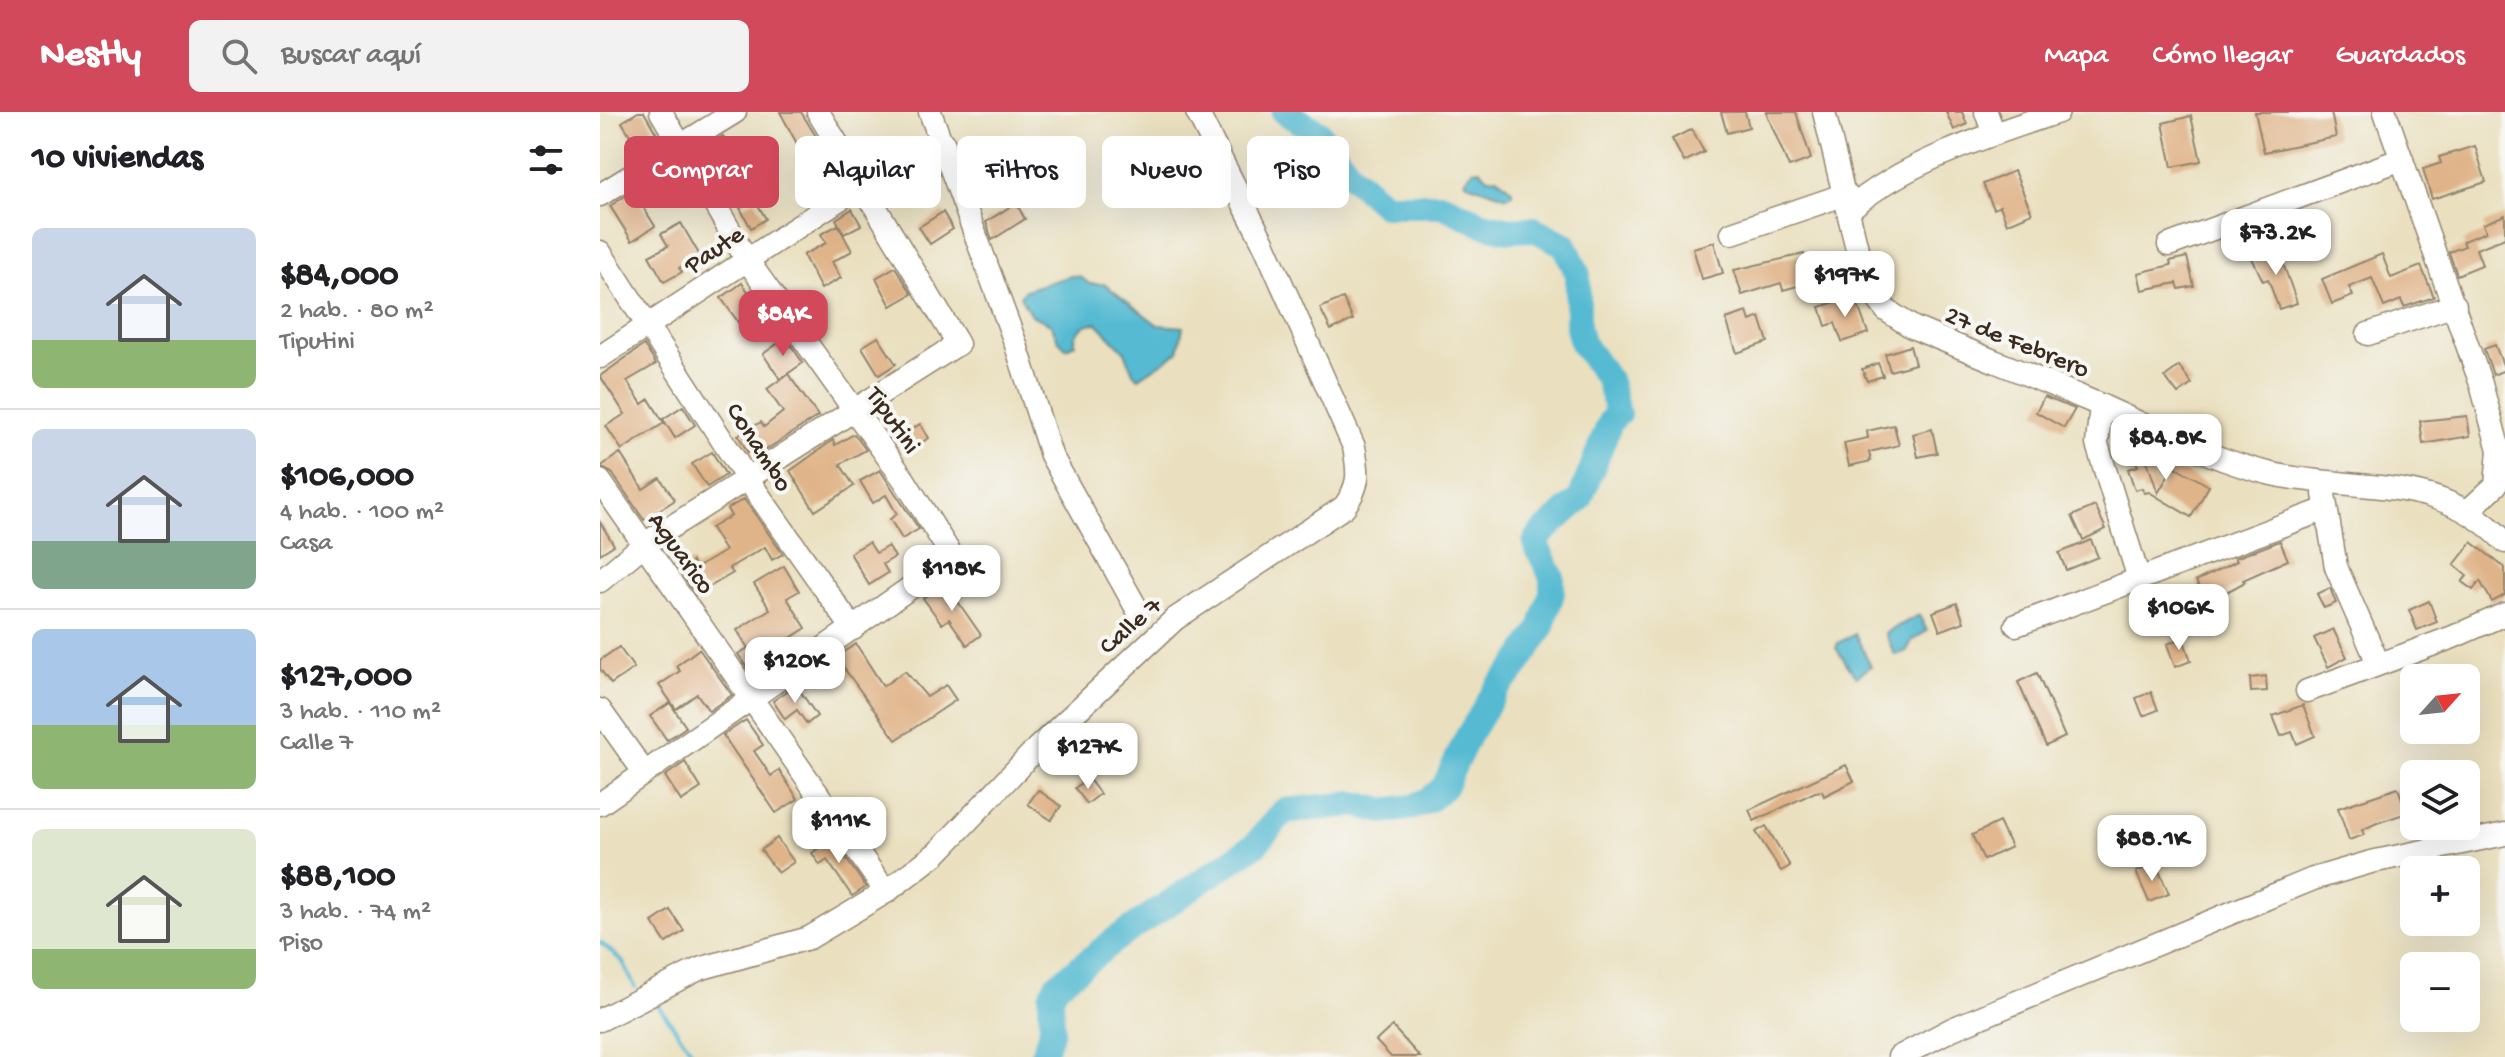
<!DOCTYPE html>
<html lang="es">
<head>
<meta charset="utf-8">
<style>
  body { margin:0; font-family:"Gochi Hand",sans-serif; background:#f2f2f2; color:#202124; height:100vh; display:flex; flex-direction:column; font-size:30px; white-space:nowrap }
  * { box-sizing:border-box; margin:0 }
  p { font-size:26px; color:#757577 }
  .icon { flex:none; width:44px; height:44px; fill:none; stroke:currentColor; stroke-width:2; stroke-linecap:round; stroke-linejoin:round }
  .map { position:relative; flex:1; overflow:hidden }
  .panel { display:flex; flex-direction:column; background:#fff; width:600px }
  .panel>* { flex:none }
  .guide { position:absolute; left:24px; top:24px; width:760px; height:72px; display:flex; gap:16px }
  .needle { width:52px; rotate:63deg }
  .controls { position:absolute; left:1800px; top:552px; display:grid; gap:16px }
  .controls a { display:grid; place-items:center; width:80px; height:80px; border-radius:12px; background:#fff; box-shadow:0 8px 32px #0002; font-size:40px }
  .price { position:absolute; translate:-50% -68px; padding:0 18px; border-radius:16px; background:#fff; color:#222; font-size:26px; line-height:52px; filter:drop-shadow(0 2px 4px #0008) }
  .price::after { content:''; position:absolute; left:50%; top:48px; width:24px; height:18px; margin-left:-12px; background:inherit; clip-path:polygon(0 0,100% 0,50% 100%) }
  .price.active { background:#d1495b; color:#fff }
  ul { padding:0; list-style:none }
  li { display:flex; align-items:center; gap:24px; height:200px; padding:0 32px }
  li+li { border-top:2px solid #e0e0e0 }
  li span { display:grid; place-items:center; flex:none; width:224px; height:160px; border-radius:12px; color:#555 }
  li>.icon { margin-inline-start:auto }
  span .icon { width:96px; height:96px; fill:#fffc; stroke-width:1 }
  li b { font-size:34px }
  h2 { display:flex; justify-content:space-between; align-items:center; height:96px; padding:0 32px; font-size:34px }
  .pill { padding:0 28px; border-radius:12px; background:#fff; box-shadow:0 8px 32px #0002; font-size:28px; line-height:72px }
  .pill.active { background:#d1495b; color:#fff }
  header { display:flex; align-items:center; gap:48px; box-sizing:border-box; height:112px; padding:0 40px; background:#d1495b; color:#fff }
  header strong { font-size:38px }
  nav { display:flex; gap:44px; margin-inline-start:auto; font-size:28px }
  .search { width:560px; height:72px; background:#f2f2f2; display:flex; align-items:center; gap:20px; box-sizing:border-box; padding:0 28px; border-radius:12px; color:#757577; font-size:30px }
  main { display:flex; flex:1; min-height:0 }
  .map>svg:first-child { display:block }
  .water { fill:#54bad2; stroke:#487278; stroke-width:2 }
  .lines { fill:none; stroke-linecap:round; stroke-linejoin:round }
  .stream { stroke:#54bad2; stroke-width:4 }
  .river { stroke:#54bad2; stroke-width:26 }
  .building { fill:#e0b489 }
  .minor-casing { stroke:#92856e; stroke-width:25 }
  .minor { stroke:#fff; stroke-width:22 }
  .labels { text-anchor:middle; stroke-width:8; stroke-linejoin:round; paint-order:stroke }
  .street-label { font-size:26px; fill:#3b2a1e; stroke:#f6f6f2 }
</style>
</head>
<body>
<header>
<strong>Nestly</strong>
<div class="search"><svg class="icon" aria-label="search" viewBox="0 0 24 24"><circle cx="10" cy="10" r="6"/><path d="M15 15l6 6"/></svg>Buscar aquí</div>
<nav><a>Mapa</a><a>Cómo llegar</a><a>Guardados</a></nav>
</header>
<main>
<section class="panel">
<h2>10 viviendas<svg class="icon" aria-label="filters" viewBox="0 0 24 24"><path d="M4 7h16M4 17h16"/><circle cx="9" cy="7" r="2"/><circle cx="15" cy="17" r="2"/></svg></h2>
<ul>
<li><span style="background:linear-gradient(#c9d6e8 70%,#8fb573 0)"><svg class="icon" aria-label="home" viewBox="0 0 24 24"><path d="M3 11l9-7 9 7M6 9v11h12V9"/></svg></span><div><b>$84,000</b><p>2 hab. · 80 m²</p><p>Tiputini</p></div></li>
<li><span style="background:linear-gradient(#c9d6e8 70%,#7fa58c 0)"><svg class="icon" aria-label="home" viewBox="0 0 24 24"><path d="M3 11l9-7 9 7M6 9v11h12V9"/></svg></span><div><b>$106,000</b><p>4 hab. · 100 m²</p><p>Casa</p></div></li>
<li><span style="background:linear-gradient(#a9c7e8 60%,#8fb573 0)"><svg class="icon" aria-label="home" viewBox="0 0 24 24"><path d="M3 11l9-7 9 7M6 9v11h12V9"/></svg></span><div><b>$127,000</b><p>3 hab. · 110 m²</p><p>Calle 7</p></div></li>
<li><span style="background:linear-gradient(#dfe7d0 75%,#8fb573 0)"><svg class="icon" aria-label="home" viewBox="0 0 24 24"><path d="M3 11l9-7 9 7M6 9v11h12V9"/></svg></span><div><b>$88,100</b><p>3 hab. · 74 m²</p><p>Piso</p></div></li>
</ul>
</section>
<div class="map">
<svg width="1905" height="945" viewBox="0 0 1905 945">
  <rect width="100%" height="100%" fill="#f6f6f2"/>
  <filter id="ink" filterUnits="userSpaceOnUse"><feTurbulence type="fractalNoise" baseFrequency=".0125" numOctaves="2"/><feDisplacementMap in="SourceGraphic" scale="16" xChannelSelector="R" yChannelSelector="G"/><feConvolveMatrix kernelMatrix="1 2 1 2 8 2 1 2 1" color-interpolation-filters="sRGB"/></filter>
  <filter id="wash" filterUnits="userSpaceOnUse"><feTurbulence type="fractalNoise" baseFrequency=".006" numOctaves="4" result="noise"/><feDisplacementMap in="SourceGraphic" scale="32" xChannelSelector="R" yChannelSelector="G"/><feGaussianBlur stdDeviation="1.8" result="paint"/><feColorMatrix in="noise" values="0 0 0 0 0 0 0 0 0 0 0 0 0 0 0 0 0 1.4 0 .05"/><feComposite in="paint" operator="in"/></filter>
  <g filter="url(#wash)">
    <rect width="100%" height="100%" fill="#eae0bf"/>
    <g class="water">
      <path d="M880,57l8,9 9,-1 15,13v4l-5,3 -40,-14 -2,-3 8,-10z"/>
      <path d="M470,164l10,1 10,7h14l54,41 25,2 -5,25 -39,26 -6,-5 -8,-21 -28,-29c-12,0 -24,8 -22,21l-9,4 -8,-8 -7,-16 -20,-9 -11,-19 5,-6z"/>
      <path d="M1319,503l8,16 -15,9 -5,11 -12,4 -10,-22z"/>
      <path d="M1255,522l16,32 -15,11 -20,-29 2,-5z"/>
    </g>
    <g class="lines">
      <g class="stream">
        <path d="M0,830l23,20 12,25"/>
        <path d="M55,889l41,56"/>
      </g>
      <path class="river" d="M442,945l10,-27 -1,-33 5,-11 60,-47 139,-94 29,-34 70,-7 30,7 29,-4 17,-8 14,-12 24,-51 30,-49 17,-18 26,-40 11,-36v-16l-17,-34 5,-8 40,-36 31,-79 7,-6 -10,-35 -26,-36 -4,-16v-52l-13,-30 -31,-16 -25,1 -27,-6 -40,-19h-58l-34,-31 -32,-42 -34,-20"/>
    </g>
    <g id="blocks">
      <g class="building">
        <path d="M38,0h6l15,26 -20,12 -17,-28z"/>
        <path d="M180,0h21l29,47 -15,8 -8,-14 -4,2z"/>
        <path d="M1121,0h24l4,15 -22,6z"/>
        <path d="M1166,0h30l15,47 -22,8z"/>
        <path d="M1346,0h16l5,12 -13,6z"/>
        <path d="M1655,0h76l5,25 -72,15z"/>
        <path d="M1591,4l10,45 -29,6 -9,-44z"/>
        <path d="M1092,17l12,23 -20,10 -12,-23z"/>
        <path d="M123,24l19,39 -22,11 -21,-36z"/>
        <path d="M387,27l11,23 -13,6 -11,-23z"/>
        <path d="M1875,34l11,36 -54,17 -9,-30 18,-6 -2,-6z"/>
        <path d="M1414,59l18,42 -25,11 -7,-18 -6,3 -11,-25z"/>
        <path d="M216,69l6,11 -20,11 -6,-11z"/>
        <path d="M33,79l22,35 -23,15 -22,-35z"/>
        <path d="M155,88l11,19 -15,9 -11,-20z"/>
        <path d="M416,91l9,16 -33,21 -6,-18z"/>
        <path d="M252,97l9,16 -17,9 -8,-15z"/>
        <path d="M343,100l10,17 -23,15 -11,-17z"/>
        <path d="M1905,103v23l-29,11 6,16 -25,10 -8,-23 16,-6 -2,-5 23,-9 -3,-8z"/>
        <path d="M1702,110l7,19 -21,8 -7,-20z"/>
        <path d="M81,111l19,33 -21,12 3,4 -18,10 -15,-26 19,-10 -7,-12z"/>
        <path d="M238,113l14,26 -20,11 9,16 -20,11 -18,-34 23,-12 -5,-9z"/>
        <path d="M1114,130l9,31 -21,6 -9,-31z"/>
        <path d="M1677,134l20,57 -18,6 -11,-30 -5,2 -11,-23z"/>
        <path d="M1204,142l8,28 -29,8 -2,-7 -39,12 -8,-25z"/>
        <path d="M1782,142l9,24 30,-12 13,31 -30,10 -3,-7 -17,7 -12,-29 -23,9 4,9 -21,8 -10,-25z"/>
        <path d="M1587,145l7,29 -15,3 -2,-6 -35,7 -4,-17 33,-8 -1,-4z"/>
        <path d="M295,155l17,27 -21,12 -15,-28z"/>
        <path d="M142,171l27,38 -21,15 -27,-38z"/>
        <path d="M743,186l10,22 -22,10 -11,-22z"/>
        <path d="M1241,188l2,5 13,-5 12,33 -26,9 -7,-19 -9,3 -6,-19z"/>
        <path d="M1147,200l3,9 10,-4 8,25 -31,11 -11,-34z"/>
        <path d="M278,225l18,27 -17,11 -17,-28z"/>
        <path d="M186,226l17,25 -23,16 -17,-25z"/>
        <path d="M44,233l12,19 -29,17 15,23 7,-5 15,24 -42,27 -16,-24 19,-12 -25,-38z"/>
        <path d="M1895,233l10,25 -12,5 -9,-26z"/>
        <path d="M1310,234l5,18 -25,7 -5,-17z"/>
        <path d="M1278,251l5,13 -16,5 -5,-12z"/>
        <path d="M1579,254l13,18 -14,10 -13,-17z"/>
        <path d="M188,262l30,42 -60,39 -3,-5 -7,3 -10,-18 23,-13 3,5 19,-15 -16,-23z"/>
        <path d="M1444,285l31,12 -11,19 -28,-16z"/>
        <path d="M83,294l12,19 -20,13 -12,-19z"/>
        <path d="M1867,304l3,20 -47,8 -3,-23z"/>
        <path d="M320,312l9,14 -17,10 -9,-13z"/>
        <path d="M1294,313l5,20 -30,7 2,9 -22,5 -5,-23 24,-5 -1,-7z"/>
        <path d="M1332,317l5,24 -19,4 -5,-23z"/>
        <path d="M254,322l12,16 -26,14 14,22 -39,25 -25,-40 43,-31 2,5z"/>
        <path d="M1537,325l7,4 4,9 -4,2 14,41 16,-27 35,20 -18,31 -42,-25 -5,1 -2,-5 -7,2 -7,-21 10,-3 -11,-24z"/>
        <path d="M112,340l14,23 -19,12 -15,-23z"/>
        <path d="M20,341l23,36 17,-11 15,22 -31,20 -32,-47 -12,-6z"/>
        <path d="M280,358l39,59 -17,10 -12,-20 7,-5 -11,-19 -13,8 -13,-22z"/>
        <path d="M144,387l39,55 -11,6 -7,-13 -36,21 4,5 -37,22 -18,-26 14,-8 4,7 29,-17 -14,-23 20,-12 -4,-7z"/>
        <path d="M1495,394l11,23 -23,11 -11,-24z"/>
        <path d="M0,410l14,23 -14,9z"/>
        <path d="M1491,428l7,17 -32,13 -7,-17z"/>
        <path d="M1680,429l8,19 -45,20 2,2 -33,18 -3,-7 -6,2 -7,-14 41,-20 -2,-3z"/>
        <path d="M269,430l7,11 12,-7 7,11 -12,7 5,9 -19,12 -19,-32z"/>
        <path d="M1872,430l33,26v27l-13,7 -12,-21 -7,9 -11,-8 5,-6 -13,-11z"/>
        <path d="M184,454l15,25 -12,7 19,30 -25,16 4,6 -35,22 -12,-18 10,-6 -11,-18 33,-21 -16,-25z"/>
        <path d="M345,471l36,52 -14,10 -18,-26 -7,5 -19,-26z"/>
        <path d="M1730,476l6,15 -12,5 -7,-14z"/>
        <path d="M1829,489l8,21 -20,8 -8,-20z"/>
        <path d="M1357,491l7,19 -24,9 -7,-19z"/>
        <path d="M1733,517l14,28 -19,10 -14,-29z"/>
        <path d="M1583,526l8,23 -16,6 -8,-23z"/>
        <path d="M256,532l27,42 22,-15 22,26 19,-12 10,15 -60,40 -60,-83z"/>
        <path d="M19,535l15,21 -23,16 -11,-15v-9z"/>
        <path d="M99,537l33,46 -23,16 -12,-17 -21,15 -17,-24 21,-14 -4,-5z"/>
        <path d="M1437,561l28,64 -19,9 -28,-64z"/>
        <path d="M1666,564l1,15 -16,1 -1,-14z"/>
        <path d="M196,573l21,31 -10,8 -10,-14 -12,9 -12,-18z"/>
        <path d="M1551,580l7,18 -15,6 -7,-18z"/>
        <path d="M70,591l16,24 -19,13 -17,-24z"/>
        <path d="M1703,593l12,31 -18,8 -5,-12 -11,4 -8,-20z"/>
        <path d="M146,608l17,25 -9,6 17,25 8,-6 19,29 -22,14 -53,-78z"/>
        <path d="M85,650l16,26 -20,13 -16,-25z"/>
        <path d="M1246,653l8,16 -30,15 -2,-5 -7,1 -61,29 -5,-11z"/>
        <path d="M488,666l12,16 -13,10 -12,-16z"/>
        <path d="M1798,676l9,25 -30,10 -15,7 2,5 -15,5 -11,-32z"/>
        <path d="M438,678l23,16 -10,14 -23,-16z"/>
        <path d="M1399,710l12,25 -27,13 -12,-25z"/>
        <path d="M1166,714l24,40 -9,5 -25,-39z"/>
        <path d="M227,720l39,55 -14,9 -25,-36 -7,5 -8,-12 14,-10 -5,-6z"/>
        <path d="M177,726l17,24 -16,11 -17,-23z"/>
        <path d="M1556,752l13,30 -20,8 -13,-30z"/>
        <path d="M70,798l14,21 -18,12 -14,-21z"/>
        <path d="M792,914l28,31h-29l-15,-16z"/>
      </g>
    </g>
  </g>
  <g filter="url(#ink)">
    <use href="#blocks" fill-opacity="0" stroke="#92856e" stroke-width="2"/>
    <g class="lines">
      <defs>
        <g id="minor">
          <path d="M330,0l85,230 36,113 86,154"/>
          <path d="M1224,0l41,170 21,28 26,17c58,25 116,47 174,72 62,26 120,60 186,75 85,19 167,-2 233,68"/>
          <path d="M1386,0l8,22"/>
          <path d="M1785,0l96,272 18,66 -3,35 -27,25"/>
          <path d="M0,83l135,-83"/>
          <path d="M1249,98c54,-48 141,-75 209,-98"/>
          <path d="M1132,121l114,-39"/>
          <path d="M1569,133l233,-86"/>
          <path d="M0,140l148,228 105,149"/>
          <path d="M1768,222l87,-29"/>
          <path d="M0,245l261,-172 37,-24 46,-17"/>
          <path d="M1501,293l-4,39 42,135"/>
          <path d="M0,369l286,411"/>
          <path d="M1724,382l12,73 42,96"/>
          <path d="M0,469l43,-36 315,-201 -140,-232"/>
          <path d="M1416,513l310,-116"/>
          <path d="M1707,579l146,-54 52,-23"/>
          <path d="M0,598l44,62"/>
          <path d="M0,692l353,-246 -48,-77 -158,-221 -86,-148"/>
          <path d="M0,908l99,-51 110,-31 77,-46 51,-39 99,-104 139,-130 169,-112c16,-21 15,-34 10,-60l-90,-203 -67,-132"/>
          <path d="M1299,945l53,-28 361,-150 58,-17 134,-28"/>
        </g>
      </defs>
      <use href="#minor" class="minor-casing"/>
      <use href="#minor" class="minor"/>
    </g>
  </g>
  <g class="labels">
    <g class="street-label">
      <text transform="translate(113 136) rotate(-34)" y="9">Paute</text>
      <text transform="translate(1418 228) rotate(22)" y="9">27 de Febrero</text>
      <text transform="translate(295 307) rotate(55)" y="9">Tiputini</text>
      <text transform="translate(161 334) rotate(57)" y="9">Conambo</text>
      <text transform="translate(83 440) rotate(54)" y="9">Aguarico</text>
      <text transform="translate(529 512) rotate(-41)" y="9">Calle 7</text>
    </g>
  </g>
</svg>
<div class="controls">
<a><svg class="needle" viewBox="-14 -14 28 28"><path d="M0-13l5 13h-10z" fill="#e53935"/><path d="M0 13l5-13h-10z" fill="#757577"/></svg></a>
<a><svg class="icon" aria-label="layers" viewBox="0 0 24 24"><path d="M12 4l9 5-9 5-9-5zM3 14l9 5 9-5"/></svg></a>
<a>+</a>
<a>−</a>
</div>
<b class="price" style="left:1676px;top:165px">$73.2K</b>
<b class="price" style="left:1245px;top:207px">$197K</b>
<b class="price active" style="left:183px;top:246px">$84K</b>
<b class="price" style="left:1566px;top:370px">$84.8K</b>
<b class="price" style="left:352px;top:501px">$118K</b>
<b class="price" style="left:1579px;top:540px">$106K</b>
<b class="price" style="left:195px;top:593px">$120K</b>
<b class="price" style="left:488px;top:679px">$127K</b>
<b class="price" style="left:239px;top:753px">$111K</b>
<b class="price" style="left:1552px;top:771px">$88.1K</b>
<div class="guide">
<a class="pill active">Comprar</a>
<a class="pill">Alquilar</a>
<a class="pill">Filtros</a>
<a class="pill">Nuevo</a>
<a class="pill">Piso</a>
</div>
</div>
</main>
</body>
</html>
